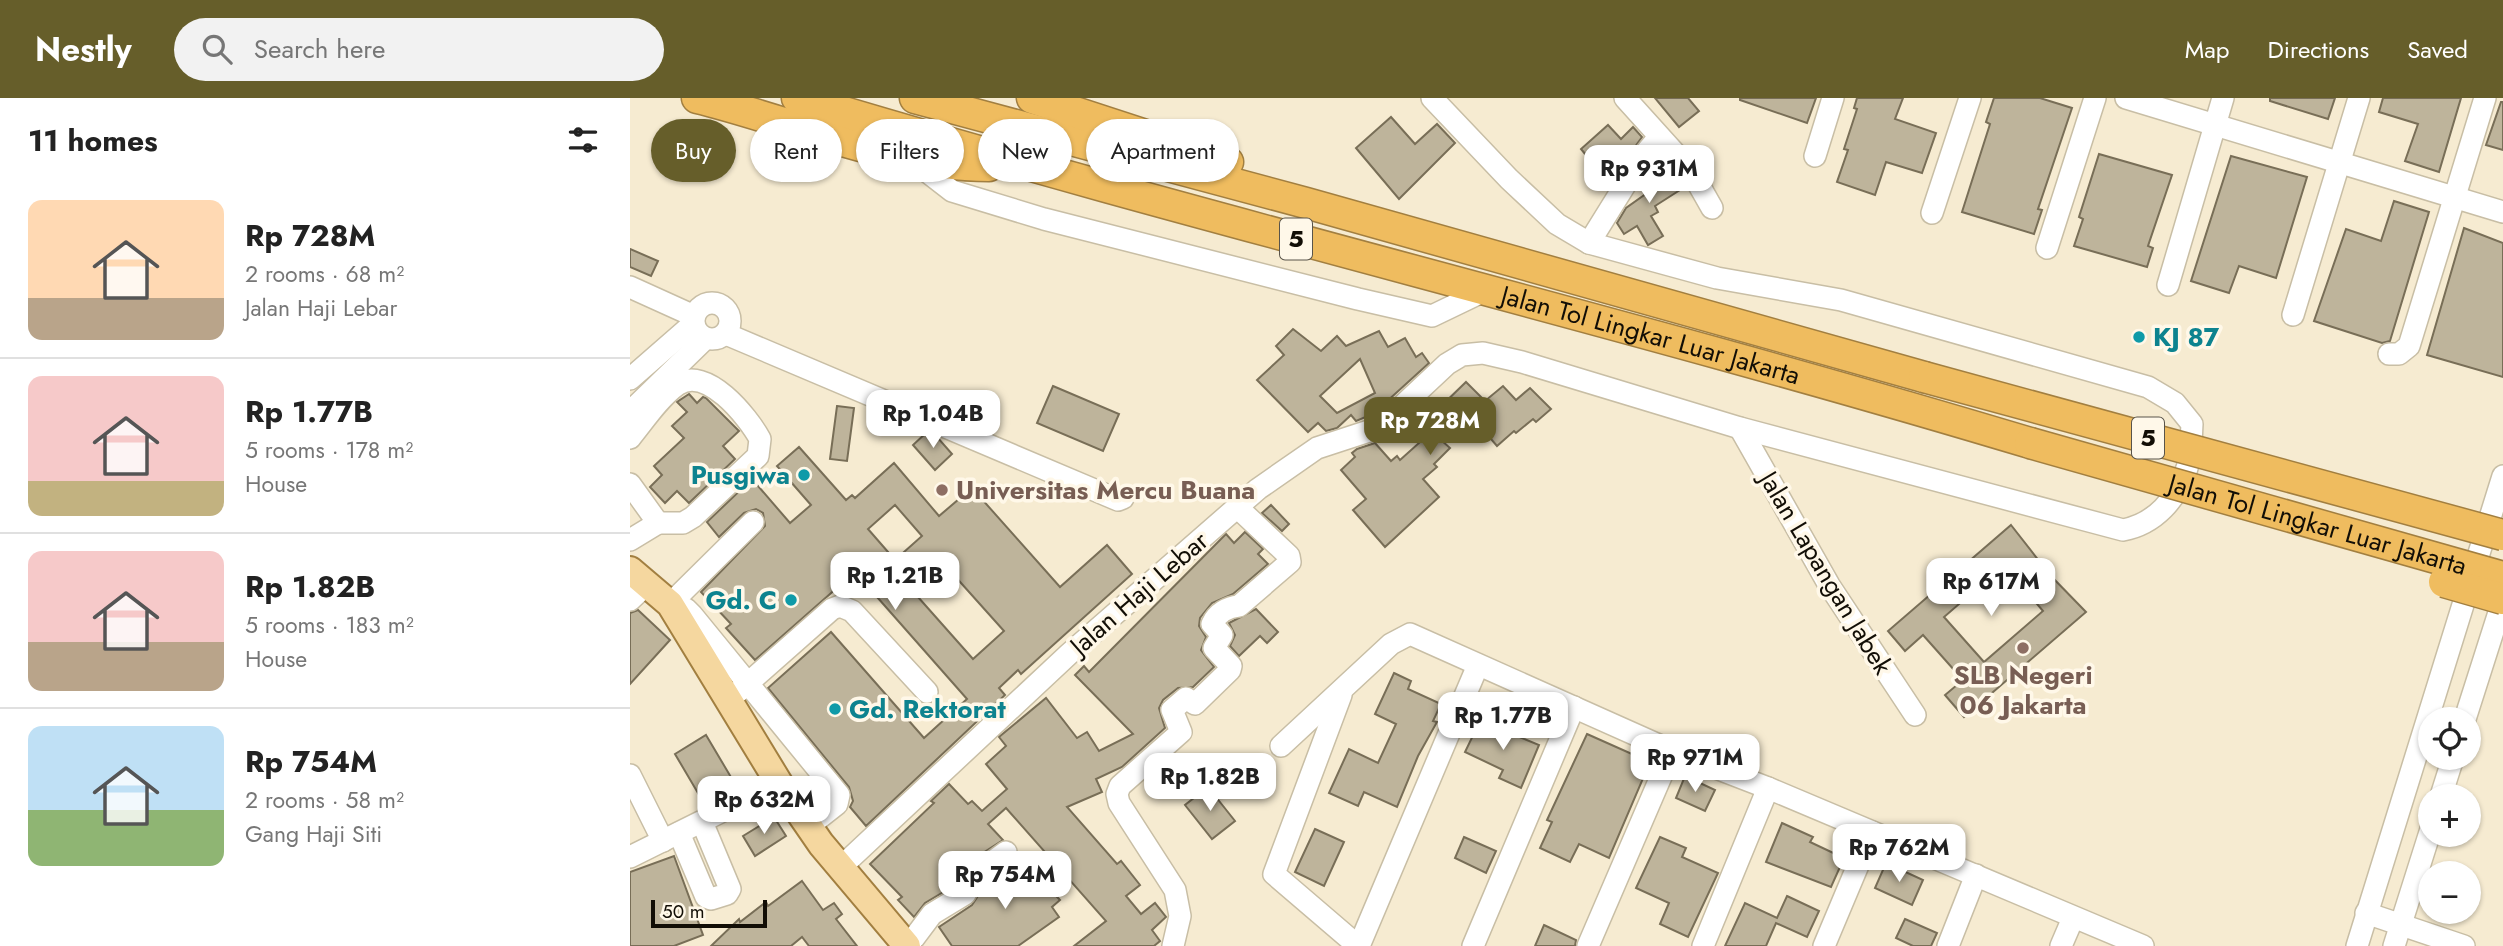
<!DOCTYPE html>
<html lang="en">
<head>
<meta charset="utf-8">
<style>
  body { margin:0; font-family:Jost,sans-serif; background:#f2f2f2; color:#222; height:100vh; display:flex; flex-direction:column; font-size:26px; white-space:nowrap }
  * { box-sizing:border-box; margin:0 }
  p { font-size:23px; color:#767676 }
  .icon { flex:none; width:38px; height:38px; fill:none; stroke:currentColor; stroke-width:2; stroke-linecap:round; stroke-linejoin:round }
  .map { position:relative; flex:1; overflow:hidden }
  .details { display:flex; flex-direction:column; background:#fff; width:630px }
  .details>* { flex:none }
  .guide { position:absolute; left:21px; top:21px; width:665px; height:63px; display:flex; gap:14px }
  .buttons { position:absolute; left:1788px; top:609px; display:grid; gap:14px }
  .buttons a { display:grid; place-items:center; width:63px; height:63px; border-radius:50%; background:#fff; box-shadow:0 2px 5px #0004; font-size:35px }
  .scale { position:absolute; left:21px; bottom:18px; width:116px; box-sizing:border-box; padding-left:7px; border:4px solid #120e06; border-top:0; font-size:19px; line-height:24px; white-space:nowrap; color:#120e06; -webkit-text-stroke:5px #fff8e9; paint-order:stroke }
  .price { position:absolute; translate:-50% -60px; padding:0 16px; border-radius:14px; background:#fff; color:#222; font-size:23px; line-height:46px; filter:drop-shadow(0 2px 4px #0008) }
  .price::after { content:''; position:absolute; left:50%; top:42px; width:21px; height:16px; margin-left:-10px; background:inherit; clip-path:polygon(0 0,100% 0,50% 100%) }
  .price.on { background:#665e2a; color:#fff }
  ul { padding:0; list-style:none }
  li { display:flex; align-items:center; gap:21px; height:175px; padding:0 28px }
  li+li { border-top:2px solid #e0e0e0 }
  li span { display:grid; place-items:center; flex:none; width:196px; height:140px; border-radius:14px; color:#555 }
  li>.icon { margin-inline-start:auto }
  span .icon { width:84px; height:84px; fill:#fffc; stroke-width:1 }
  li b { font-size:30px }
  h2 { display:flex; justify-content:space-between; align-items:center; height:84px; padding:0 28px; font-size:30px }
  .pill { padding:0 24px; border-radius:32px; background:#fff; box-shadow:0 2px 5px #0004; font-size:24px; line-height:63px }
  .pill.on { background:#665e2a; color:#fff }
  header { display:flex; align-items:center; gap:42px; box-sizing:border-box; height:98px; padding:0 35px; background:#665e2a; color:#fff }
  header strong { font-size:33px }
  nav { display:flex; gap:38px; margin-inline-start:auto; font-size:24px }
  .search { width:490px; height:63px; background:#f2f2f2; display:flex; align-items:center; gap:18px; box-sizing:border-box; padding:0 24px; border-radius:38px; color:#767676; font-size:26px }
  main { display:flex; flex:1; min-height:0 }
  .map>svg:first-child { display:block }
  .building { fill:#beb49b; stroke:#786e57; stroke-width:2; fill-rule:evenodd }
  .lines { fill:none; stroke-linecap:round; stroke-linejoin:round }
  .minor-casing { stroke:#c8bea5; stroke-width:24 }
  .major-casing { stroke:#a27f40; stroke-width:30 }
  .highway-casing { stroke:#a27f40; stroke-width:33 }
  .minor { stroke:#fff; stroke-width:21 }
  .major { stroke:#f5d79f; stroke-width:26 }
  .highway { stroke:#efbc5f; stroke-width:30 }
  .highway-bridge-casing { stroke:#a27f40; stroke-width:33; stroke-linecap:butt }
  .highway-bridge { stroke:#efbc5f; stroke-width:30 }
  .culture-dot { fill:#0f9aa8; stroke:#fff8e9; stroke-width:2.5 }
  .education-dot { fill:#8d6e63; stroke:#fff8e9; stroke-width:2.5 }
  .labels { text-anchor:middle; stroke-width:7; stroke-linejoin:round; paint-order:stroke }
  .shield { fill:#fff8e9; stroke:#59544a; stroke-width:2 }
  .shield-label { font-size:24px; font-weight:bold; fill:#120e06 }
  .street-label { font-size:26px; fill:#120e06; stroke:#fff8e9 }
  .culture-label { font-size:26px; font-weight:bold; fill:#0d838f; stroke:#fff8e9; text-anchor:start }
  .education-label { font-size:26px; font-weight:bold; fill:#785e54; stroke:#fff8e9; text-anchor:start }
</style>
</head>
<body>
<header>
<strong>Nestly</strong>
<div class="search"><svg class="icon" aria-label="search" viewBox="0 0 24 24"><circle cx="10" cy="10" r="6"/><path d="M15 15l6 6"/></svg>Search here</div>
<nav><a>Map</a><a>Directions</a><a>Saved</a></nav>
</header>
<main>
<section class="details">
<h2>11 homes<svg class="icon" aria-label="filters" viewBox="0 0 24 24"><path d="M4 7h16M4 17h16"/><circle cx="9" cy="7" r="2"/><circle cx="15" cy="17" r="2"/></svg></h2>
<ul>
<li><span style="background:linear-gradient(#ffd9b3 70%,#b9a48a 0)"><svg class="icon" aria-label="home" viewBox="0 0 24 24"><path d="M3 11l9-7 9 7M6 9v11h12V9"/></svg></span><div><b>Rp 728M</b><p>2 rooms · 68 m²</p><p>Jalan Haji Lebar</p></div></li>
<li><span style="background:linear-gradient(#f6c9c9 75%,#c2b280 0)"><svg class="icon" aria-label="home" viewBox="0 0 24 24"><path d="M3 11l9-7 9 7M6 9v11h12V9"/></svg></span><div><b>Rp 1.77B</b><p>5 rooms · 178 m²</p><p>House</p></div></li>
<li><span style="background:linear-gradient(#f6c9c9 65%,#b9a48a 0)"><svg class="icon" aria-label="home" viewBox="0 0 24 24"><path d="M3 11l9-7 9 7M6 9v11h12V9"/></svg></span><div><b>Rp 1.82B</b><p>5 rooms · 183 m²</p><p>House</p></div></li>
<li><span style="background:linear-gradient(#bfe0f5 60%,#8fb573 0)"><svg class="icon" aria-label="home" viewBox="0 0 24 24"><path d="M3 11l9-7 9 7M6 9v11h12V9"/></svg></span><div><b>Rp 754M</b><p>2 rooms · 58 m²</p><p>Gang Haji Siti</p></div></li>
</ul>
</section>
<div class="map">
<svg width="1873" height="848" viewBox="0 0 1873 848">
  <rect width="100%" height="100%" fill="#f6ebd1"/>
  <g class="building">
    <path d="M1025,0h33l11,13 -20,16z"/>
    <path d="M1110,0h76l-9,25 -67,-23z"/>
    <path d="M1227,0h46l-8,21 41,14 -14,40 -36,-11 -11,33 -38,-13 11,-32 -4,-1 13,-40 -3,-1z"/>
    <path d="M1364,0h46l32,10 -34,101 4,1 -8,24 -72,-22 28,-88 -4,-2z"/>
    <path d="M1640,0h65l-7,21 -58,-18z"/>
    <path d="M1753,0h78l-22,74 -34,-11 13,-37 -39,-12z"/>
    <path d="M1871,4h2v48l-17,-5z"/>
    <path d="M761,19l24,27 22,-20 18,19 -56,56 -43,-51z"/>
    <path d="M978,27l13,14 12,-12 9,10 -33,46 -28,-34z"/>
    <path d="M1469,56l73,21 -24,71 5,2 -6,19 -73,-21 9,-27 -4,-2z"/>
    <path d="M1601,58l76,21 -31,101 -37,-12 -10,27 -38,-12z"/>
    <path d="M1035,68l15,24 -25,16 3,6 -7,4 12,20 -15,9 -11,-19 -13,8 -7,-11 9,-15 21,-15 -6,-9 5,-8z"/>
    <path d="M1764,103l35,11 -39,129 -8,2 -68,-22 32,-92 35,12z"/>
    <path d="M1834,130l39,15v134l-76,-22z"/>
    <path d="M0,151l28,12 -7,15 -21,-9z"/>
    <path d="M663,231l28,22 16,-15 9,10 33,-15 9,16 17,-9 11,19 6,-4 7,10 -56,51 -17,7 -5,-6 -14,13 -11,3 -8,-8 -10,9 -51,-52 27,-25 -8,-9zM730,261l15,34 -38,20 -17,-17z"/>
    <path d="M836,284l19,19 18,-15 13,14 14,-12 21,21 -15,13 -3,-3 -17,14 -2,-2 -17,15 -29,-34 -27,28 9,8 -16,16 3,3 -14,12 16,18 -54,50 -32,-37 13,-11 -25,-29 14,-13 -3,-4 5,-4 18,-6 16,18 6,-5 3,4 19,-17 -11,-12 22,-24 5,5z"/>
    <path d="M423,288l66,28 -16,37 -66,-28z"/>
    <path d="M59,296l8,9 6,-6 3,1 33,33 -16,15 12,13 -46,44 -12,-12 -12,12 -15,-16 12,-12 -8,-9 30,-28 -12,-12 15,-14 -10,-10z"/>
    <path d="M207,308l17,2 -7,53 -17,-2z"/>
    <path d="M296,335l12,5 14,16 -17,16 -22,-25z"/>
    <path d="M169,349l47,53 6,-5 3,3 39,-35 45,53 33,-28 88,99 47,-42 25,29 -111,100 -3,-4 -19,18 6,7 -139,131 -16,-19 3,-6 -4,-14 -81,-99 63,-56 93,106 43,-39 -112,-127 -100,88 -29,-32 5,-4 -30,-32 64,-66 -2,-13 -7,-4 -12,4 -25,24 -12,-15 45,-43 38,44 21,-18 -34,-39zM265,407l27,31 -27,24 -27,-31zM314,466l60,67 -31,28 -63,-71 22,-20 3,3z"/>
    <path d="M641,407l18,19 -7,7 -20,-18z"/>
    <path d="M1381,427l39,50 36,37 -122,105 -19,-22 18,-15 -40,-45 -18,16 -17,-20zM1374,467l39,46 -59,51 -40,-45z"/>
    <path d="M615,434l18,17 -5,5 10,10 -35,30 -21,9 -12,15 -1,8 7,11 -5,13 13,17 -21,20 -15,1 -15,12 -4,8 6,20 -43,39 -26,12 6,13 -35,15 50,57 4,-3 19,24 -14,11 15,18 14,-11 11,14 -14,13 8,11 -6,5h-80l32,-25 -100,-113 -18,16 15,16 -34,22 -14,23 -30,18 -11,14 -16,-17 4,-3 -32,-33 64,-61 -3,-2 18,-17 19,20 4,-3 10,10 25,-22 -21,-25 20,-18 -7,-9 47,-39 31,40 10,-6 12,19 34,-17 -58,-59 9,-9 5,6 137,-138 8,9z"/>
    <path d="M626,511l22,23 -11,11 -7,-7 -21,20 -9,-10 5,-11 -6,-12z"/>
    <path d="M8,512l32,30 -40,44v-71z"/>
    <path d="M764,575l17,8 -3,8 33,15 -8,17 4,1 -19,34 -21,51 -33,-15 -6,14 -29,-13 20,-44 29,14 18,-39 -21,-10z"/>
    <path d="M850,623l59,24 -18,43 -22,-10 4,-8 -38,-18z"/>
    <path d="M957,636l63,28 -41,96 -30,-14 -9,18 -30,-14 12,-26 -5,-2z"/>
    <path d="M76,637l32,54 -33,16 -30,-51z"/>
    <path d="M1055,678l30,14 -10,21 -29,-13z"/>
    <path d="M578,689l27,34 -23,18 -27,-34z"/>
    <path d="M144,719l12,19 -31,20 -12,-20z"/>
    <path d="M1152,725l31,14 -3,5 34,16 -13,29 -65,-25z"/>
    <path d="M685,731l29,13 -20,44 -29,-14z"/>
    <path d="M834,739l32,14 -10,22 -31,-15z"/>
    <path d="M1030,739l26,11 -4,9 36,16 -30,64 -28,-13 9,-21 -33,-15z"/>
    <path d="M44,758l29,79 -29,11h-44v-74z"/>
    <path d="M388,758l42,44 -8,7 7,10 -41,29h-66l-13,-19 33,-22 15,-23z"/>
    <path d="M1256,765l37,17 -11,25 -37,-17z"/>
    <path d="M172,783l21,29 11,-7 8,11 -6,5 21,27h-48l-7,-9 -11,9h-80l28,-27 1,3 26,-20 2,4z"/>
    <path d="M1157,798l32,15 -12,26 -31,-14 -10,23h-41l20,-43 32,15z"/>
    <path d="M1275,821l32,14 -6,13h-18l-17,-8z"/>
    <path d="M914,827l32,15 -1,6h-40z"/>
  </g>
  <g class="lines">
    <defs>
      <g id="minor">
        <path d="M995,0l66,73 21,37"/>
        <path d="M1496,0l377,114"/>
        <path d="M1185,58l18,-58"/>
        <path d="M282,62l40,31 92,28 314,80 74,17 54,-26"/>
        <path d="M1302,115l38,-115"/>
        <path d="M959,145l54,-87 16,-19"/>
        <path d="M1417,150l48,-150"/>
        <path d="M1538,187l55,-187"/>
        <path d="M0,189l64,29"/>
        <circle cx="82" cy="223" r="18"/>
        <path d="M1663,217l66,-217"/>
        <path d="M96,236l392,166 5,-2"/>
        <path d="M1759,256h10l10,-8 76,-248"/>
        <path d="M0,281l63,-55"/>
        <path d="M0,314l75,-73"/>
        <path d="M1110,330l89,157 86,130"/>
        <path d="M0,340c14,-17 29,-40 47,-53 29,-21 71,32 83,54l-2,17 -65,61 -10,6h-25"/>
        <path d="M0,386l28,39 -28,17"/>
        <path d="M0,502l18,-17"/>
        <path d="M40,506l83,-82"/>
        <path d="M43,512l13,-1 6,6 147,180 -2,9 -28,22"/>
        <path d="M108,594l94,-83 8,-3 12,5 75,81"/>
        <path d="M711,597l-67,179 84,72"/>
        <path d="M1835,621l38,-119"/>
        <path d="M651,648l110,-102 19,-10 262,117 96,37 375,158"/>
        <path d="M0,677l33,66"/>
        <path d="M1811,698l12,-38"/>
        <path d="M49,735l27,64 5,2 16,-5 3,-5 -28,-67"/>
        <path d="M0,759l149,-74"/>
        <path d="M211,769l228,-213 189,-165 59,-41 52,-17 15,-8 63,-59 15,-9 21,-2 39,9 218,66 383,102c32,-6 54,-31 64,-62 5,-13 4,-30 5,-44l-17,-21 -27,-16 -307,-87 -124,-22 -128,-35 -32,-19 -48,-45 -77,-81"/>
        <path d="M1736,815l98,33"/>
        <path d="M278,848l24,-32 33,-20 12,-21 29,-21"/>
        <path d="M543,848l7,-30 -5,-26 -56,-87 -2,-9 3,-8 61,-54 -9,-22 14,-12 9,6 35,-34 1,-4 -17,-18 8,-13 -10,-11c5,-11 16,-17 27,-18l51,-44 -1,-6 -52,-49"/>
        <path d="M729,848l119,-281"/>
        <path d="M843,848l101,-239"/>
        <path d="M958,848l84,-195"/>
        <path d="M1073,848l65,-158"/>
        <path d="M1194,848l48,-114"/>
        <path d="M1318,848l28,-71"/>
        <path d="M1431,848l12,-28"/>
        <path d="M1727,848l146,-470"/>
        <path d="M1764,848l37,-117"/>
      </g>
      <path id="major" d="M0,472l40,34 109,179 42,61 86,102"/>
      <g id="highway">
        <path d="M67,0c95,23 192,68 292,68"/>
        <path id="s1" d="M167,0c409,123 824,222 1233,345"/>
        <path d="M285,0l391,105 618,174"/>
        <path d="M402,0l196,64"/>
      </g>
    </defs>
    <use href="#minor" class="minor-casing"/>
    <use href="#major" class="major-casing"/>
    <use href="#highway" class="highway-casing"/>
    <use href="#minor" class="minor"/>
    <use href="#major" class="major"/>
    <use href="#highway" class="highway"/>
    <defs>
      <g id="highway-bridge">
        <path d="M1294,279l579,158"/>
        <path id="s2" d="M1400,345l473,134"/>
        <path d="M1814,484l59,17"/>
      </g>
    </defs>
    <use href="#highway-bridge" class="highway-bridge-casing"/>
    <use href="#highway-bridge" class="highway-bridge"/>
  </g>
  <g class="culture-dot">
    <circle cx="1509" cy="239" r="7"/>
    <circle cx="174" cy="377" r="7"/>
    <circle cx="161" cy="502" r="7"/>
    <circle cx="205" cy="611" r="7"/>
  </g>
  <g class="education-dot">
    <circle cx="312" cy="392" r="7"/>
    <circle cx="1393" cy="550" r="7"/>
  </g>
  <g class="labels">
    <g class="shield">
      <rect x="650" y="120.5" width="32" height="41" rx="5"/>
      <rect x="1502" y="319.5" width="32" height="41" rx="5"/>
    </g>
    <g class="shield-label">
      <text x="666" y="149">5</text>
      <text x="1518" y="348">5</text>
    </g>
    <g class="street-label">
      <text dy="9" stroke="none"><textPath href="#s1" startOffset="886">Jalan Tol Lingkar Luar Jakarta</textPath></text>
      <text dy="9" stroke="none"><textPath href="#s2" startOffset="299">Jalan Tol Lingkar Luar Jakarta</textPath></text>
      <text transform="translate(1196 475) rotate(59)" y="9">Jalan Lapangan Jabek</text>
      <text transform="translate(509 495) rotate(-41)" y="9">Jalan Haji Lebar</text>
    </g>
    <g class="culture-label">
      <text x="1523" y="248">KJ 87</text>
      <text x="160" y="386" text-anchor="end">Pusgiwa</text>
      <text x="147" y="511" text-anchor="end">Gd. C</text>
      <text x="219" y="620">Gd. Rektorat</text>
    </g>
    <g class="education-label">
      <text x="326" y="401">Universitas Mercu Buana</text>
      <text x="1393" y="586" text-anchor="middle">SLB Negeri<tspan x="1393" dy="30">06 Jakarta</tspan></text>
    </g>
  </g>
</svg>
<div class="buttons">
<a><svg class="icon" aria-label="locate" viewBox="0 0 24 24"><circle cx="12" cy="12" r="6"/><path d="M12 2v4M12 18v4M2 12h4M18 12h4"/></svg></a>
<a>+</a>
<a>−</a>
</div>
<div class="scale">50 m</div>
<b class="price" style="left:1019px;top:107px">Rp 931M</b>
<b class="price" style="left:303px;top:352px">Rp 1.04B</b>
<b class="price on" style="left:800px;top:359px">Rp 728M</b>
<b class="price" style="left:265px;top:514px">Rp 1.21B</b>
<b class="price" style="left:1361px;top:520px">Rp 617M</b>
<b class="price" style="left:873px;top:654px">Rp 1.77B</b>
<b class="price" style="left:1065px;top:696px">Rp 971M</b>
<b class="price" style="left:580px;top:715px">Rp 1.82B</b>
<b class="price" style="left:134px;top:738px">Rp 632M</b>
<b class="price" style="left:1269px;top:786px">Rp 762M</b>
<b class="price" style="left:375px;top:813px">Rp 754M</b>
<div class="guide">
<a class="pill on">Buy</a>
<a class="pill">Rent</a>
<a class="pill">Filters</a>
<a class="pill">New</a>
<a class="pill">Apartment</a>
</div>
</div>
</main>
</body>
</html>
